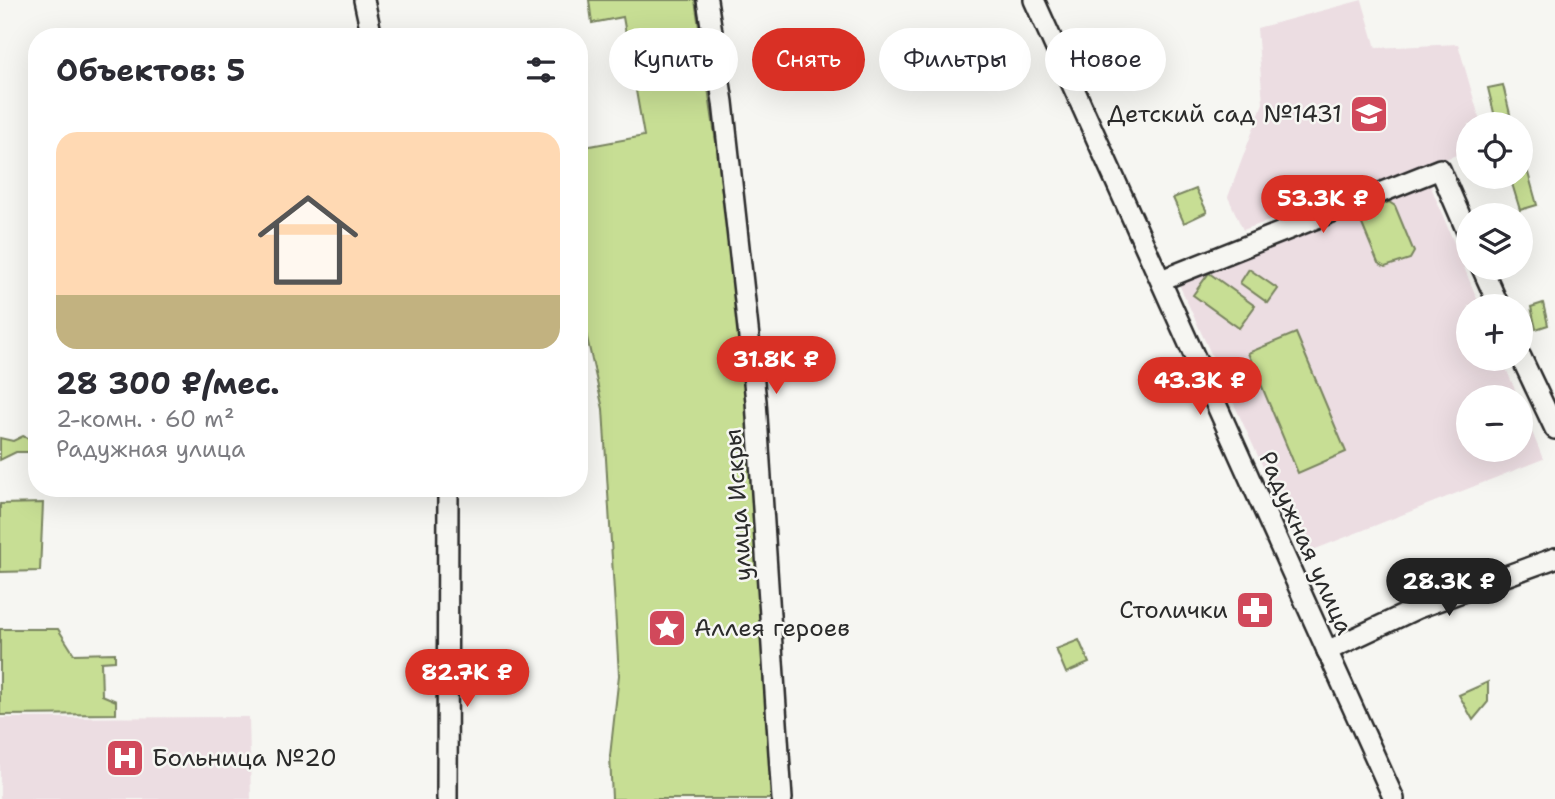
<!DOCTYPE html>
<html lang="ru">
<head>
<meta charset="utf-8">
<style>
  body { margin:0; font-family:"Shantell Sans",sans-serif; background:#f2f2f3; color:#2b2b33; height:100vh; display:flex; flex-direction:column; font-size:26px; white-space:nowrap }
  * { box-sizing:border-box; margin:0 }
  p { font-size:23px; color:#7c7c81 }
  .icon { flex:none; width:38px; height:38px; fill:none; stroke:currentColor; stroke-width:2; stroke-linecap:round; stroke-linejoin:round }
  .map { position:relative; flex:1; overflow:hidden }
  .sheet { position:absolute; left:28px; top:28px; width:560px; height:469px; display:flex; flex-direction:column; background:#fff; border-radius:28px; box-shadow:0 7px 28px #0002 }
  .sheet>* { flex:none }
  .hud { position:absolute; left:609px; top:28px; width:665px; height:63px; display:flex; gap:14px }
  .fabs { position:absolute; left:1456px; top:112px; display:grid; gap:14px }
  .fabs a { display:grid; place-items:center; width:77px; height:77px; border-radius:50%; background:#fff; box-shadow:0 7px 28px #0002; font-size:35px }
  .price { position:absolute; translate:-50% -60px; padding:0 16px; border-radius:24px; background:#d93025; color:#fff; font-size:23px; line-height:46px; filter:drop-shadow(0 2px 4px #0008) }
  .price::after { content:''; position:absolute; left:50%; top:42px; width:21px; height:16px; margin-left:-10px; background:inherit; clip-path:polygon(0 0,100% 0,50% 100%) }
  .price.current { background:#222; color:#fff }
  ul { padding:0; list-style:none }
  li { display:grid; align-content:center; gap:14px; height:371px; padding:0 28px }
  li+li { border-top:2px solid #e1e1e2 }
  li span { display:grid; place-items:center; height:217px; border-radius:21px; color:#555 }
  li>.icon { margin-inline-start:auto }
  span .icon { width:126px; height:126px; fill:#fffc; stroke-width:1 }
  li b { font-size:30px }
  h2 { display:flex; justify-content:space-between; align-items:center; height:84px; padding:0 28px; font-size:30px }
  .pill { padding:0 24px; border-radius:32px; background:#fff; box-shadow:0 7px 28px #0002; font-size:24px; line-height:63px }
  .pill.current { background:#d93025; color:#fff }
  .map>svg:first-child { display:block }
  .built { fill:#ecdde2 }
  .green { fill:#c7de94; stroke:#798460; stroke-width:2 }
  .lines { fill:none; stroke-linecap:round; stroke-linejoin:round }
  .minor-casing { stroke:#2b2b2b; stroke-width:24 }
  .minor { stroke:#f6f6f2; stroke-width:19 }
  .labels { text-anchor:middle; stroke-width:5; stroke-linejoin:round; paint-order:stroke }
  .poi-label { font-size:24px; fill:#2b2b2b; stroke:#f6f6f2; text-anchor:end }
  .street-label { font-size:24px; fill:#2b2b2b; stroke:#f6f6f2 }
</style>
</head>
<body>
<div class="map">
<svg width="1555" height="799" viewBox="0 0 1555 799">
  <rect width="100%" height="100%" fill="#f6f6f2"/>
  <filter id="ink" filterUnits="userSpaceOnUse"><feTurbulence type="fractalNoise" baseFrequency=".0143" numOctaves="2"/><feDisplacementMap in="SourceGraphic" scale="14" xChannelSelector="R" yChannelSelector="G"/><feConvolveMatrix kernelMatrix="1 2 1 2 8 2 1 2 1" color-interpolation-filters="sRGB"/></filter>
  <g filter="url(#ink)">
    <g class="built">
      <path d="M1362,0l14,48 82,-4 23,80h-13v27l-225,79 -15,-33 35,-94 -6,-75z"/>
      <path d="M1429,182l51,124h-12v53h34l16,38h-50v53h53v-45l22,54 -240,95 -126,-274z"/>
      <path d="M249,717l2,82h-251v-81z"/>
    </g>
    <g class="green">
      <path d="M589,0h106l22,149 29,243 26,407h-160l-2,-43 9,-81 -16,-266 -24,-107v-154l65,-12 -21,-119 -31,6z"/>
      <path d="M1503,85l7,29 -15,3 -7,-29z"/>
      <path d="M1525,162l12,43 -17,5 -10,-33h11v-14z"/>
      <path d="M1196,189l11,23 -23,11 -11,-25z"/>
      <path d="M1389,202l6,4 19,46 -4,7 -25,8 -7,-4 -19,-46 3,-5z"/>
      <path d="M1249,269l29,20 -10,14 -28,-20z"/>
      <path d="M1209,273l46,33 -16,22 -46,-33z"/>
      <path d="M1543,303l5,22 -12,4 -5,-22z"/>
      <path d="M1296,333l50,119 -48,21 -50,-120z"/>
      <path d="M23,436l12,6 -3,10h-16l-16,8v-22l13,3z"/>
      <path d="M43,503l-3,68 -40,1v-68z"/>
      <path d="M0,629h58l16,25 41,-1v8l-14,1 1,33 14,6v13l-116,1z"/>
      <path d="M1079,640l10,23 -23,10 -10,-24z"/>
      <path d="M1488,682v20l-15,18 -14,-25z"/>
    </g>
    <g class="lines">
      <defs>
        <g id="minor">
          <path d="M364,0l8,37"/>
          <path d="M707,0l16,102 33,299 26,398"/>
          <path d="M1034,0l360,799"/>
          <path d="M1482,268l17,38"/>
          <path d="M1161,280l279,-111 28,65"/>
          <path d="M1521,357l34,72"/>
          <path d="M1327,651l91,-43 137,-50"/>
          <path d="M447,799l1,-311"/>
        </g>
      </defs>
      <use href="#minor" class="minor-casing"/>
      <use href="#minor" class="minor"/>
    </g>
  </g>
  <defs>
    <symbol id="school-square" viewBox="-11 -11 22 22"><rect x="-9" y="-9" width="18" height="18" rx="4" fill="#d1495b" stroke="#f6f6f2"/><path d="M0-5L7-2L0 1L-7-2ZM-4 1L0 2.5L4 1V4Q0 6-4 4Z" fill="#fff"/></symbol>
    <symbol id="pharmacy-square" viewBox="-11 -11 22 22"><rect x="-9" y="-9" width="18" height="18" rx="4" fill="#d1495b" stroke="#f6f6f2"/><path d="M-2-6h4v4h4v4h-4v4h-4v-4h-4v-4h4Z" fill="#fff"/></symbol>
    <symbol id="sight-square" viewBox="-11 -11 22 22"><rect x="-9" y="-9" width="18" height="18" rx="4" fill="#d1495b" stroke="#f6f6f2"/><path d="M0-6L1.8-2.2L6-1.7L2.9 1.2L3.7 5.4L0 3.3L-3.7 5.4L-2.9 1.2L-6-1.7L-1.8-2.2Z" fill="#fff"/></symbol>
    <symbol id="hospital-square" viewBox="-11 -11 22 22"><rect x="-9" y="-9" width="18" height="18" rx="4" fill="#d1495b" stroke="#f6f6f2"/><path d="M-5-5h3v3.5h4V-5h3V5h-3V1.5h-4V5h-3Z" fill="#fff"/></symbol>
  </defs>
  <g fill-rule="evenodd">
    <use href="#school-square" x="1347" y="92" width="44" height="44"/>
    <use href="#pharmacy-square" x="1233" y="588" width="44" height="44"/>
    <use href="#sight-square" x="645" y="606" width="44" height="44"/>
    <use href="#hospital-square" x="103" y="736" width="44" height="44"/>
  </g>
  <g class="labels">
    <g class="poi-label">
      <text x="1342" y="122">Детский сад №1431</text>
      <text x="1228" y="618">Столички</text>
      <text x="694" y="636" text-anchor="start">Аллея героев</text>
      <text x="152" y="766" text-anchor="start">Больница №20</text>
    </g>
    <g class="street-label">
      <text transform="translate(738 505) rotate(-94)" y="8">улица Искры</text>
      <text transform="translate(1306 543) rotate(66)" y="8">Радужная улица</text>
    </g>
  </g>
</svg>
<div class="fabs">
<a><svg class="icon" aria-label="locate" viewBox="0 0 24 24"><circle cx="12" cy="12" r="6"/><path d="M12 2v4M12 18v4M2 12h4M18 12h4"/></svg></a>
<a><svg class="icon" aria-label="layers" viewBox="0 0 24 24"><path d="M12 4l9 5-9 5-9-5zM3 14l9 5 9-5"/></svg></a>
<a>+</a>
<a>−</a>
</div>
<b class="price" style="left:1323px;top:235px">53.3K ₽</b>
<b class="price" style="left:776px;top:396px">31.8K ₽</b>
<b class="price" style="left:1200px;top:417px">43.3K ₽</b>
<b class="price current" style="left:1449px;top:618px">28.3K ₽</b>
<b class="price" style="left:467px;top:709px">82.7K ₽</b>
<div class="hud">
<a class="pill">Купить</a>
<a class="pill current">Снять</a>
<a class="pill">Фильтры</a>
<a class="pill">Новое</a>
</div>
<section class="sheet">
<h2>Объектов: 5<svg class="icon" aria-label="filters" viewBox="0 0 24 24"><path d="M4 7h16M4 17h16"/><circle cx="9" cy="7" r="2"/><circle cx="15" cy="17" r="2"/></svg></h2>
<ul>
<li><span style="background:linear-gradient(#ffd9b3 75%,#c2b280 0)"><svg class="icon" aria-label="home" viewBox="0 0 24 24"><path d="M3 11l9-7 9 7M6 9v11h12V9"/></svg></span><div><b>28 300 ₽/мес.</b><p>2-комн. · 60 m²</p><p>Радужная улица</p></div></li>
</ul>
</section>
</div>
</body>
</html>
